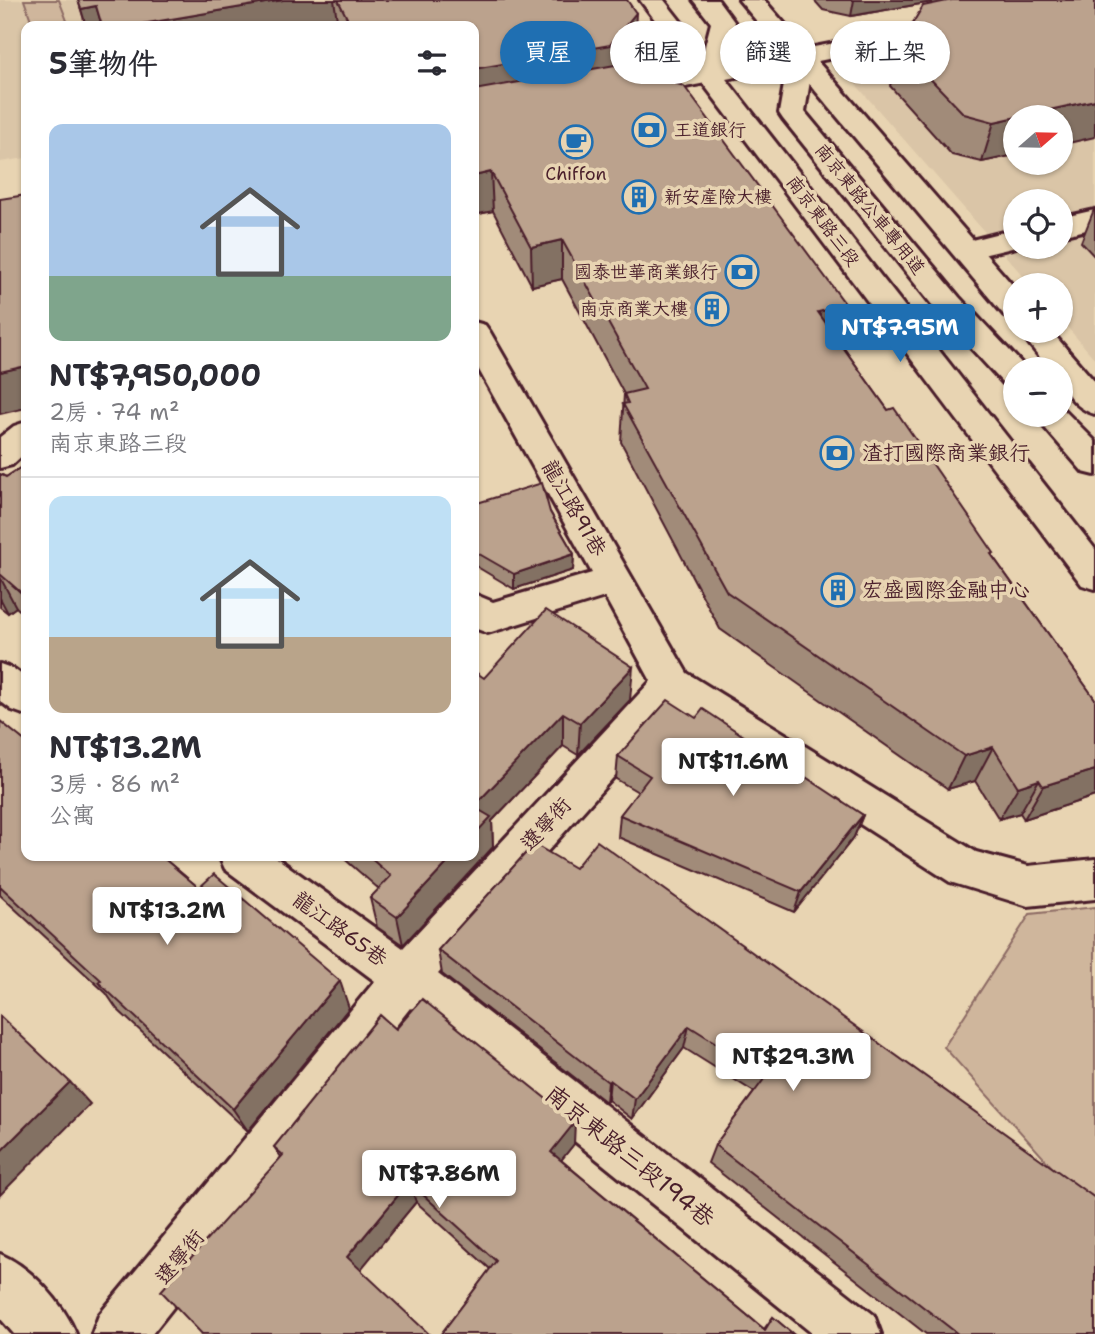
<!DOCTYPE html>
<html lang="zh-TW">
<head>
<meta charset="utf-8">
<style>
  body { margin:0; font-family:"Shantell Sans","LXGW WenKai TC",sans-serif; background:#f7f7f7; color:#2b2b33; height:100vh; display:flex; flex-direction:column; font-size:26px; white-space:nowrap }
  * { box-sizing:border-box; margin:0 }
  p { font-size:23px; color:#7c7c81 }
  .icon { flex:none; width:38px; height:38px; fill:none; stroke:currentColor; stroke-width:2; stroke-linecap:round; stroke-linejoin:round }
  .map { position:relative; flex:1; overflow:hidden }
  .details { position:absolute; left:21px; top:21px; width:458px; height:840px; display:flex; flex-direction:column; background:#fff; border-radius:14px; box-shadow:0 2px 5px #0004 }
  .details>* { flex:none }
  .guide { position:absolute; left:500px; top:21px; width:488px; height:63px; display:flex; gap:14px }
  .needle { width:46px; rotate:70deg }
  .controls { position:absolute; left:1003px; top:105px; display:grid; gap:14px }
  .controls a { display:grid; place-items:center; width:70px; height:70px; border-radius:50%; background:#fff; box-shadow:0 2px 5px #0004; font-size:35px }
  .price { position:absolute; translate:-50% -60px; padding:0 16px; border-radius:7px; background:#fff; color:#222; font-size:23px; line-height:46px; filter:drop-shadow(0 2px 4px #0008) }
  .price::after { content:''; position:absolute; left:50%; top:42px; width:21px; height:16px; margin-left:-10px; background:inherit; clip-path:polygon(0 0,100% 0,50% 100%) }
  .price.on { background:#1f6fb2; color:#fff }
  ul { padding:0; list-style:none }
  li { display:grid; align-content:center; gap:14px; height:371px; padding:0 28px }
  li+li { border-top:2px solid #e1e1e2 }
  li span { display:grid; place-items:center; height:217px; border-radius:14px; color:#555 }
  li>.icon { margin-inline-start:auto }
  span .icon { width:126px; height:126px; fill:#fffc; stroke-width:1 }
  li b { font-size:30px }
  h2 { display:flex; justify-content:space-between; align-items:center; height:84px; padding:0 28px; font-size:30px }
  .tag { padding:0 24px; border-radius:32px; background:#fff; box-shadow:0 2px 5px #0004; font-size:24px; line-height:63px }
  .tag.on { background:#1f6fb2; color:#fff }
  .map>svg:first-child { display:block }
  .built { fill:#dac5a7; fill-rule:evenodd }
  .green { fill:#cfb69c; stroke:#8c6a64; stroke-width:2 }
  .lines { fill:none; stroke-linecap:round; stroke-linejoin:round }
  .minor-casing { stroke:#4a1f2b; stroke-width:6 }
  .major-casing { stroke:#4a1f2b; stroke-width:6 }
  .minor { fill:#e8d4b2; fill-rule:evenodd }
  .major { fill:#e8d4b2; fill-rule:evenodd }
  .wall { fill:#a18b79; stroke:#4a1f2b; stroke-width:2 }
  .shaded-wall { fill:#837163; stroke:#4a1f2b; stroke-width:2 }
  .building { fill:#bba28d; stroke:#4a1f2b; stroke-width:2 }
  .labels { text-anchor:middle; stroke-width:7; stroke-linejoin:round; paint-order:stroke }
  .far-poi-label { font-size:18px; fill:#4a1f2b; stroke:#e8d4b2; text-anchor:start }
  .far-street-label { font-size:18px; fill:#4a1f2b; stroke:#e8d4b2 }
  .poi-label { font-size:21px; fill:#4a1f2b; stroke:#e8d4b2; text-anchor:start }
  .street-label { font-size:21px; fill:#4a1f2b; stroke:#e8d4b2 }
  .near-street-label { font-size:24px; fill:#4a1f2b; stroke:#e8d4b2 }
</style>
</head>
<body>
<div class="map">
<svg width="1095" height="1334" viewBox="0 0 1095 1334">
  <rect width="100%" height="100%" fill="#e8d4b2"/>
  <filter id="ink" filterUnits="userSpaceOnUse"><feTurbulence type="fractalNoise" baseFrequency=".0143" numOctaves="2"/><feDisplacementMap in="SourceGraphic" scale="14" xChannelSelector="R" yChannelSelector="G"/><feConvolveMatrix kernelMatrix="1 2 1 2 8 2 1 2 1" color-interpolation-filters="sRGB"/></filter>
  <g filter="url(#ink)">
    <g class="built">
      <path d="M0,0h289l11,26h-274v132l-26,4z"/>
      <path d="M1095,23v336l-34,-39 -1,-35h-29l-186,-213zM1015,117h45v46h-45zM1015,201h45v46h-45z"/>
    </g>
    <g class="green">
      <path d="M24,0h35l10,26h-36z"/>
      <path d="M1095,907v308l-151,-168 86,-133z"/>
    </g>
    <g class="lines">
      <defs>
        <g id="minor">
          <path d="M693,0h25l17,23 -9,41 229,-44 9,2 3,5 -3,5 -151,30 -8,50 154,185 67,71 -11,1v18l-11,-3 -67,-73 -154,-192 -4,-6 8,-46 -168,33 -9,-2 -4,-6 4,-6 89,-17 12,-46z"/>
          <path d="M1095,210v18l-35,8v-18z"/>
          <path d="M1015,229l1,18 -50,12 -10,-3 -5,-6 5,-6z"/>
          <path d="M474,322l11,3 5,7 197,341 289,179 52,14 67,-7v40l-67,7 -78,-24 -273,-176 -239,268 436,341 7,19h-68l-403,-326 -258,326h-60l7,-19 276,-334 -150,-112 -6,-13h55l129,92 248,-267 -46,-84 -117,36 -14,-5v-34l19,8 99,-29 -118,-212z"/>
          <path d="M1060,406l35,35v34l-12,-3 -49,-57h26z"/>
          <path d="M26,422v30l-14,13 -12,3v-31l14,-11z"/>
          <path d="M0,664l14,5 12,9v37l-14,-5 -12,-9z"/>
          <path d="M0,1254c31,13 63,49 76,80h-62l-14,-16z"/>
        </g>
        <g id="major">
          <path d="M640,0h24l431,549v40l-13,-4z"/>
          <path d="M739,0h25l251,288v30l-11,-3z"/>
          <path d="M1019,331h32l44,51v32c-19,-5 -35,-25 -35,-45h-11z"/>
        </g>
      </defs>
      <use href="#minor" class="minor-casing"/>
      <use href="#major" class="major-casing"/>
      <use href="#minor" class="minor"/>
      <use href="#major" class="major"/>
    </g>
    <g class="wall">
      <path d="M78,0h549l7,51 -13,16 217,273 257,359v97l-71,23 -4,-6 -21,6 -24,-38 -27,8 -228,-160 -99,-187 3,-48 -62,-115 -30,7 -39,-75 -19,4v-189h-388z"/>
      <path d="M814,0h281l-80,117v38l-33,7 -30,-7 -62,-69 9,-40 33,-44 -81,14 -28,-6z"/>
      <path d="M1095,207v50l-14,-15z"/>
      <path d="M26,464v152l-10,-9 -8,6 -8,-6v-133l6,3z"/>
      <path d="M474,504l76,8 24,42 -1,16 -59,19 -40,-24z"/>
      <path d="M484,678l146,22 -52,55 -15,-9 -71,75 1,26 -90,98 -26,-18 -7,-29 9,-9 -38,-33h133z"/>
      <path d="M696,718l167,97 -9,22 -60,75 -176,-75 2,-22 18,-23 -22,-13 2,-23z"/>
      <path d="M0,721l199,167 150,120 -101,123 -131,-122 -11,-16 -106,-98z"/>
      <path d="M534,844l561,490h-169l-218,-171 7,-18 39,-53 -70,-44 -52,71 -24,-19 -2,2 -164,-128 -4,-24z"/>
      <path d="M396,1029l178,115 -13,16 203,169 9,-12 20,17h-352l49,-65 -74,-67 -56,67 -158,65 79,-177 -7,-10z"/>
    </g>
    <g class="shaded-wall">
      <path d="M283,0h51l4,26h-208z"/>
      <path d="M854,0h184l-111,22 5,-20 -81,14z"/>
      <path d="M96,6l6,20h-16l-5,-17z"/>
      <path d="M636,13l-2,38 -25,32 -135,25v-39z"/>
      <path d="M1095,100v37l-35,8v-28h-45v38l-33,7 12,-40z"/>
      <path d="M491,172l2,39 -19,4v-39z"/>
      <path d="M562,240v39l-30,7 -1,-39z"/>
      <path d="M846,305l-9,40 -19,-33z"/>
      <path d="M26,366v42l-26,6v-42z"/>
      <path d="M574,554l-1,16 -59,19v-15z"/>
      <path d="M0,577l16,30 -8,6 -8,-15z"/>
      <path d="M633,667l-3,33 -52,55 2,-32z"/>
      <path d="M563,713v33l-71,75 1,26 -90,98 -6,-28 57,-61h20v-50z"/>
      <path d="M993,747l-18,34 -27,8 16,-33z"/>
      <path d="M1095,770v26l-71,23 19,-33z"/>
      <path d="M1039,780l-19,33 -21,6 19,-32z"/>
      <path d="M863,815l-9,22 -60,75 7,-20z"/>
      <path d="M340,981l9,27 -101,123 -15,-22z"/>
      <path d="M689,1026l-5,22 -52,71 3,-20z"/>
      <path d="M610,1080l-2,20 -2,2 2,-20z"/>
      <path d="M70,1082l20,22 -90,91v-43z"/>
      <path d="M575,1122l-1,22 -23,29v-21z"/>
      <path d="M409,1182l7,20 -59,72 -10,-17z"/>
    </g>
    <g class="building">
      <path d="M78,0h205l-153,26h-28l-6,-20 -15,3z"/>
      <path d="M338,0h289l9,13 -26,32 -136,24v-43h-123z"/>
      <path d="M952,0h143v100l-101,22 -30,-8 -65,-68 24,-40z"/>
      <path d="M615,65l69,21 162,219 -28,7 70,98 6,-2 100,145 -3,1 104,145v71l-52,16 -4,-6 -21,7 -25,-40 -29,9 -237,-164 -104,-188 5,-1 -4,-9 21,-5 -83,-149 -31,7 -40,-75 -17,4v-86z"/>
      <path d="M26,195v171l-26,6v-173z"/>
      <path d="M26,464v133l-26,-23v-100l6,3z"/>
      <path d="M542,483l8,29 24,42 -60,20 -40,-23v-47z"/>
      <path d="M546,610l87,57 -53,56 -17,-10 -89,93v-135l10,7z"/>
      <path d="M668,700l28,18 7,-9 160,106 -62,77 -181,-77 30,-39 -32,-20z"/>
      <path d="M0,721l26,21v114h135l38,32 15,-14 126,107 -107,128 -135,-127 3,-2 -101,-94z"/>
      <path d="M474,807l17,10 -17,18z"/>
      <path d="M597,841l498,357v136h-137l-243,-189 52,-70 -78,-49 -54,73 -25,-19 -2,2 -170,-132 96,-106 41,24z"/>
      <path d="M368,856h86l-57,61 -27,-19 21,-22z"/>
      <path d="M422,999l153,123 -24,30 214,178 8,-13 20,17h-352l55,-73 -87,-79 -62,75 82,77h-227l-41,-43 122,-136 -9,-8 106,-132 16,14z"/>
      <path d="M0,1016l70,66 -70,70z"/>
    </g>
  </g>
  <defs>
    <symbol id="bank-ring" viewBox="-11 -11 22 22"><circle r="9.5" fill="#e8d4b2" stroke="#1f6fb2" stroke-width="1.5"/><path d="M-6-4H6V4H-6ZM0-2.3a2.3 2.3 0 1 0 0 4.6a2.3 2.3 0 1 0 0-4.6Z" fill="#1f6fb2"/></symbol>
    <symbol id="cafe-ring" viewBox="-11 -11 22 22"><circle r="9.5" fill="#e8d4b2" stroke="#1f6fb2" stroke-width="1.5"/><path d="M-5.5-4.5H6V0H3Q3 3.5 0 3.5H-2.5Q-5.5 3.5-5.5 0ZM3-3.2v2h1.7v-2ZM-6 4.5H4V6H-6Z" fill="#1f6fb2"/></symbol>
    <symbol id="building-ring" viewBox="-11 -11 22 22"><circle r="9.5" fill="#e8d4b2" stroke="#1f6fb2" stroke-width="1.5"/><path d="M-4-6H4V6H1V3H-1V6H-4ZM-2.5-4.3h1.7v1.8h-1.7ZM.8-4.3h1.7v1.8H.8ZM-2.5-1h1.7V.8h-1.7ZM.8-1h1.7V.8H.8Z" fill="#1f6fb2"/></symbol>
  </defs>
  <g fill-rule="evenodd">
    <use href="#bank-ring" x="630" y="111" width="38" height="38"/>
    <use href="#cafe-ring" x="557" y="123" width="38" height="38"/>
    <use href="#building-ring" x="620" y="178" width="38" height="38"/>
    <use href="#bank-ring" x="723" y="253" width="38" height="38"/>
    <use href="#building-ring" x="693" y="290" width="38" height="38"/>
    <use href="#bank-ring" x="818" y="434" width="38" height="38"/>
    <use href="#building-ring" x="819" y="571" width="38" height="38"/>
  </g>
  <g class="labels">
    <g class="far-poi-label">
      <text x="674" y="136">王道銀行</text>
      <text x="576" y="180" text-anchor="middle">Chiffon</text>
      <text x="664" y="203">新安產險大樓</text>
      <text x="718" y="278" text-anchor="end">國泰世華商業銀行</text>
      <text x="688" y="315" text-anchor="end">南京商業大樓</text>
    </g>
    <g class="far-street-label">
      <text transform="translate(870 209) rotate(51)" y="6">南京東路公車專用道</text>
      <text transform="translate(823 221) rotate(53)" y="6">南京東路三段</text>
    </g>
    <g class="poi-label">
      <text x="862" y="460">渣打國際商業銀行</text>
      <text x="862" y="597">宏盛國際金融中心</text>
    </g>
    <g class="street-label">
      <text transform="translate(574 508) rotate(60)" y="7">龍江路91巷</text>
      <text transform="translate(546 824) rotate(-48)" y="7">遼寧街</text>
      <text transform="translate(340 929) rotate(36)" y="7">龍江路65巷</text>
      <text transform="translate(180 1257) rotate(-51)" y="7">遼寧街</text>
    </g>
    <g class="near-street-label">
      <text transform="translate(630 1156) rotate(39)" y="8">南京東路三段194巷</text>
    </g>
  </g>
</svg>
<div class="controls">
<a><svg class="needle" viewBox="-14 -14 28 28"><path d="M0-13l5 13h-10z" fill="#e53935"/><path d="M0 13l5-13h-10z" fill="#7c7c81"/></svg></a>
<a><svg class="icon" aria-label="locate" viewBox="0 0 24 24"><circle cx="12" cy="12" r="6"/><path d="M12 2v4M12 18v4M2 12h4M18 12h4"/></svg></a>
<a>+</a>
<a>−</a>
</div>
<b class="price on" style="left:900px;top:364px">NT$7.95M</b>
<b class="price" style="left:733px;top:798px">NT$11.6M</b>
<b class="price" style="left:167px;top:947px">NT$13.2M</b>
<b class="price" style="left:793px;top:1093px">NT$29.3M</b>
<b class="price" style="left:439px;top:1210px">NT$7.86M</b>
<div class="guide">
<a class="tag on">買屋</a>
<a class="tag">租屋</a>
<a class="tag">篩選</a>
<a class="tag">新上架</a>
</div>
<section class="details">
<h2>5筆物件<svg class="icon" aria-label="filters" viewBox="0 0 24 24"><path d="M4 7h16M4 17h16"/><circle cx="9" cy="7" r="2"/><circle cx="15" cy="17" r="2"/></svg></h2>
<ul>
<li><span style="background:linear-gradient(#a9c7e8 70%,#7fa58c 0)"><svg class="icon" aria-label="home" viewBox="0 0 24 24"><path d="M3 11l9-7 9 7M6 9v11h12V9"/></svg></span><div><b>NT$7,950,000</b><p>2房 · 74 m²</p><p>南京東路三段</p></div></li>
<li><span style="background:linear-gradient(#bfe0f5 65%,#b9a48a 0)"><svg class="icon" aria-label="home" viewBox="0 0 24 24"><path d="M3 11l9-7 9 7M6 9v11h12V9"/></svg></span><div><b>NT$13.2M</b><p>3房 · 86 m²</p><p>公寓</p></div></li>
</ul>
</section>
</div>
</body>
</html>
